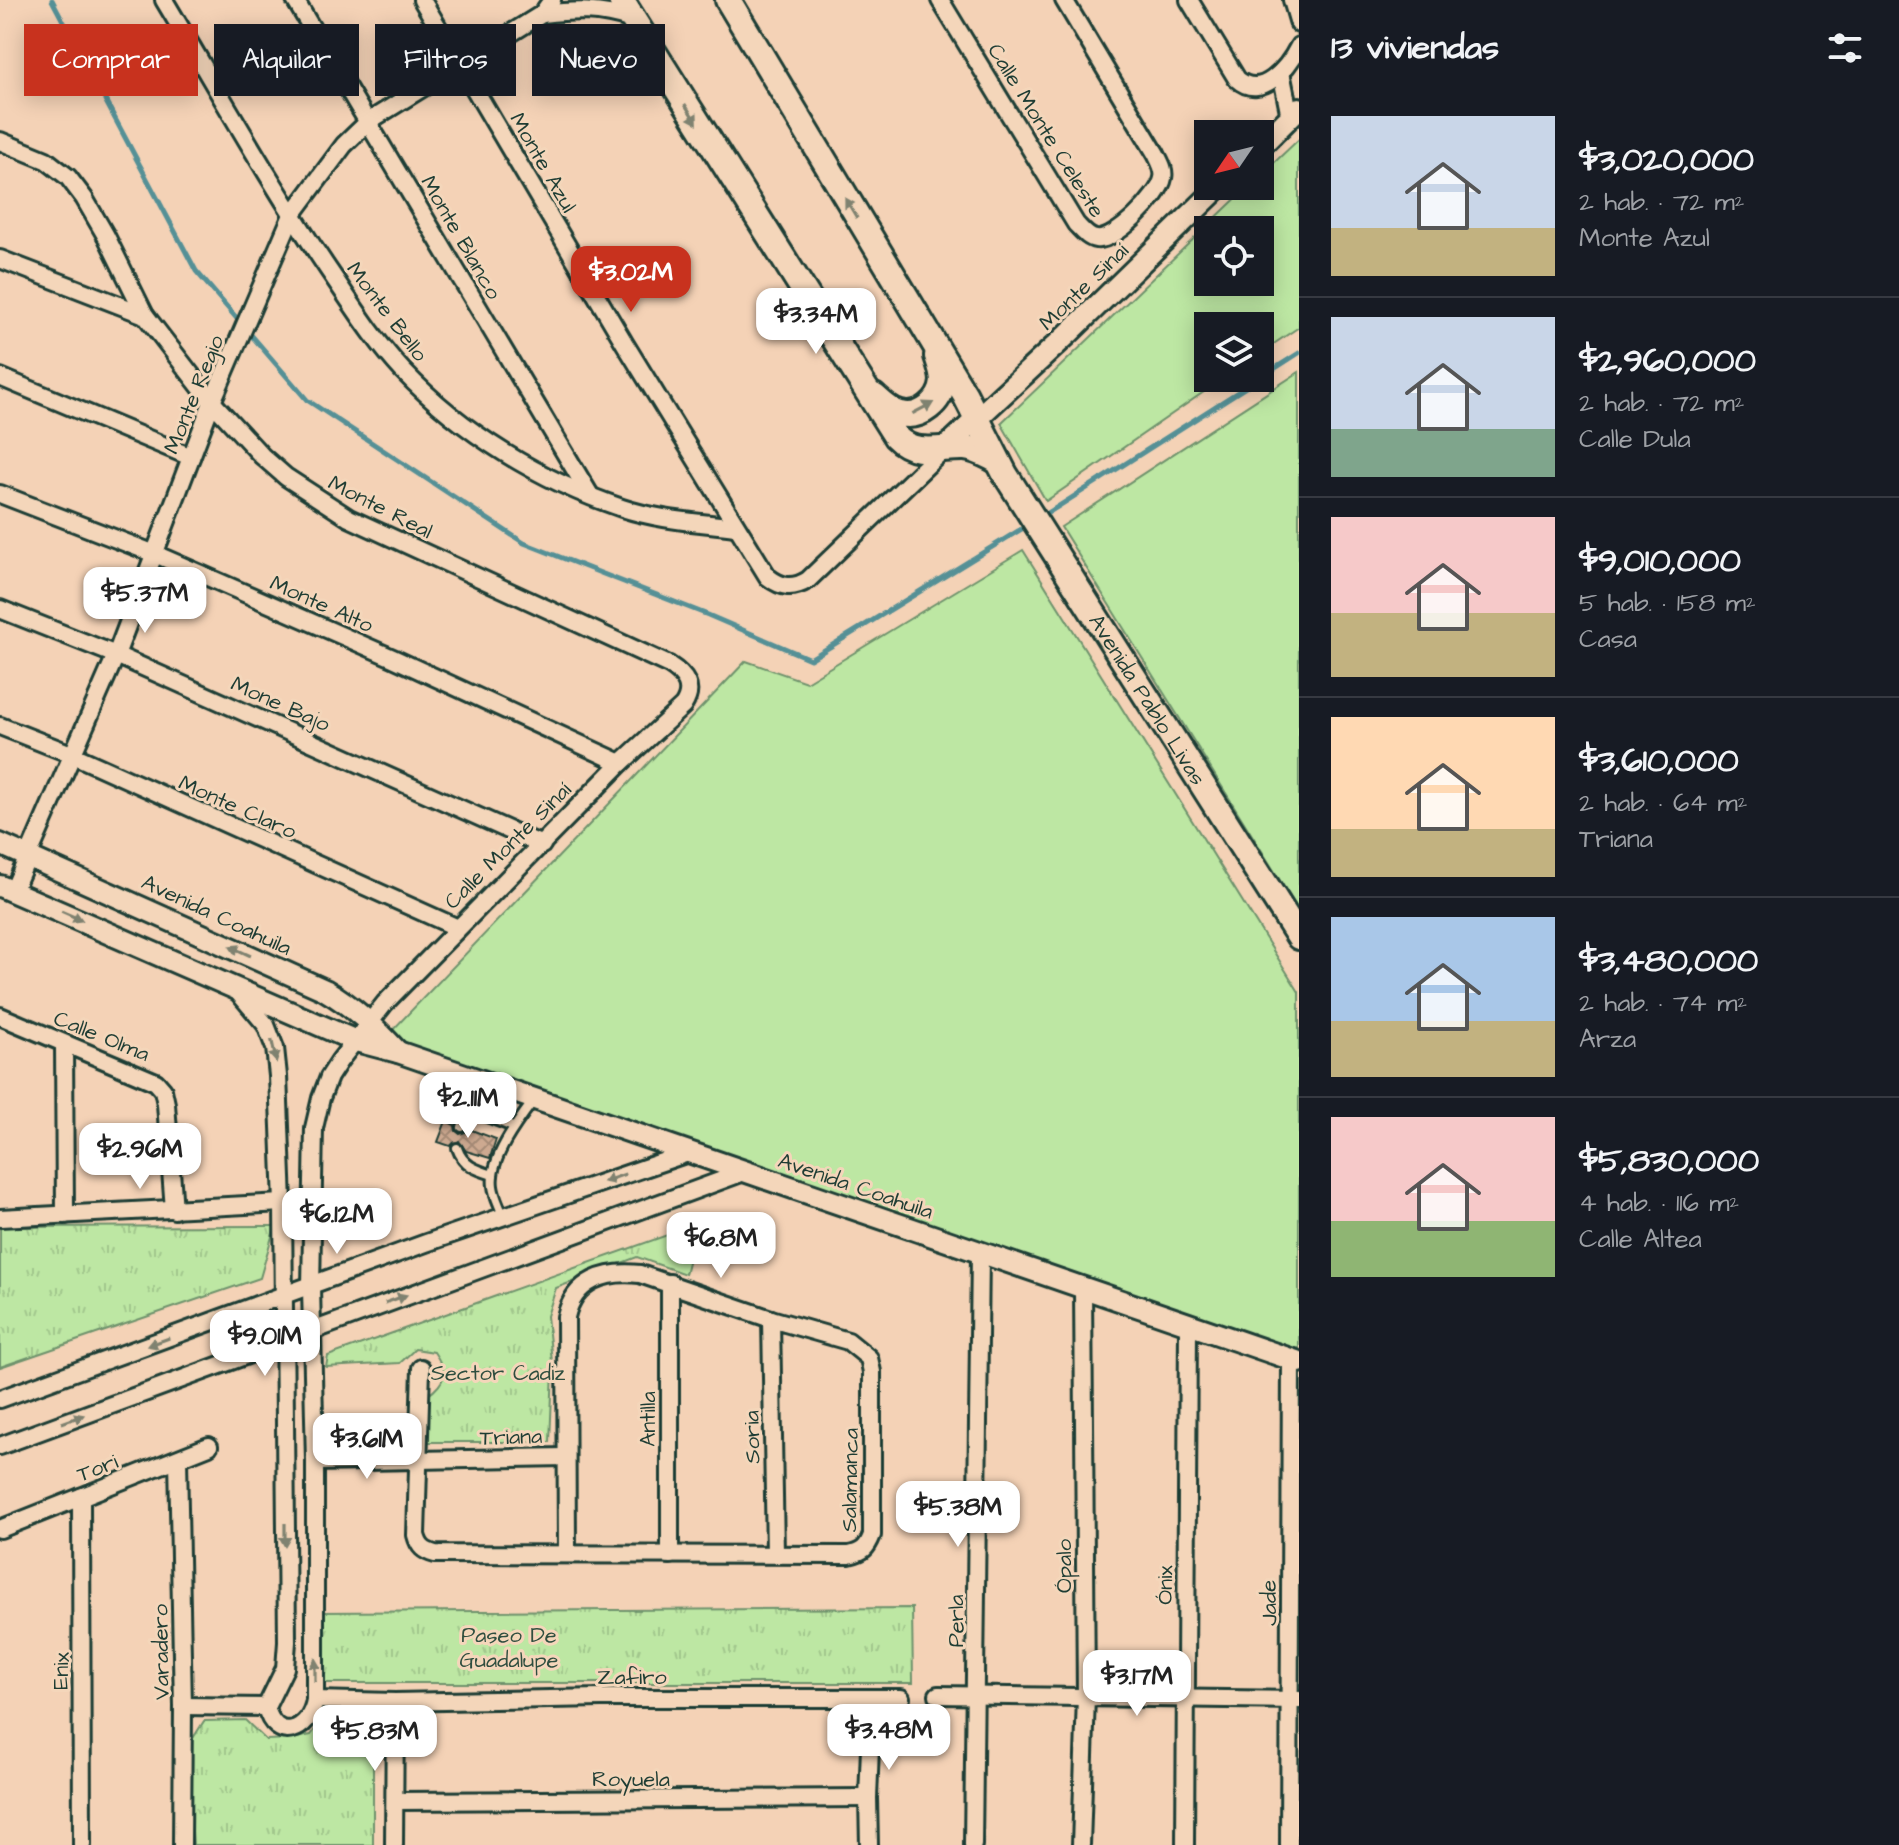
<!DOCTYPE html>
<html lang="es">
<head>
<meta charset="utf-8">
<style>
  body { margin:0; font-family:"Architects Daughter",sans-serif; background:#242831; color:#f1f3f6; height:100vh; display:flex; flex-direction:column; font-size:30px; white-space:nowrap }
  * { box-sizing:border-box; margin:0 }
  p { font-size:26px; color:#9ea1a6 }
  .icon { flex:none; width:44px; height:44px; fill:none; stroke:currentColor; stroke-width:2; stroke-linecap:round; stroke-linejoin:round }
  .map { position:relative; flex:1; overflow:hidden }
  .sheet { display:flex; flex-direction:column; background:#171b24; width:600px }
  .sheet>* { flex:none }
  .top-card { position:absolute; left:24px; top:24px; width:760px; height:72px; display:flex; gap:16px }
  .needle { width:52px; rotate:235deg }
  .fabs { position:absolute; left:1194px; top:120px; display:grid; gap:16px }
  .fabs a { display:grid; place-items:center; width:80px; height:80px; border-radius:0px; background:#171b24; box-shadow:0 4px 20px #0003; font-size:40px }
  .price { position:absolute; translate:-50% -68px; padding:0 18px; border-radius:16px; background:#fff; color:#222; font-size:26px; line-height:52px; filter:drop-shadow(0 2px 4px #0008) }
  .price::after { content:''; position:absolute; left:50%; top:48px; width:24px; height:18px; margin-left:-12px; background:inherit; clip-path:polygon(0 0,100% 0,50% 100%) }
  .price.active { background:#c8321e; color:#fff }
  ul { padding:0; list-style:none }
  li { display:flex; align-items:center; gap:24px; height:200px; padding:0 32px }
  li+li { border-top:2px solid #363941 }
  li span { display:grid; place-items:center; flex:none; width:224px; height:160px; border-radius:0px; color:#555 }
  li>.icon { margin-inline-start:auto }
  span .icon { width:96px; height:96px; fill:#fffc; stroke-width:1 }
  li b { font-size:34px }
  h2 { display:flex; justify-content:space-between; align-items:center; height:96px; padding:0 32px; font-size:34px }
  .pill { padding:0 28px; border-radius:0px; background:#171b24; box-shadow:0 4px 20px #0003; font-size:28px; line-height:72px }
  .pill.active { background:#c8321e; color:#fff }
  main { display:flex; flex:1; min-height:0 }
  .map>svg:first-child { display:block }
  .grass { fill:#bde7a3; stroke:#6e926c; stroke-width:2; fill-rule:evenodd }
  .park { fill:url(#park-tufts); stroke:#6e926c; stroke-width:2 }
  .lines { fill:none; stroke-linecap:round; stroke-linejoin:round }
  .stream { stroke:#559096; stroke-width:5 }
  .building { fill:url(#building-cross-hatch); stroke:#1f3d34; stroke-width:2 }
  .service-casing { stroke:#1f3d34; stroke-width:14 }
  .minor-casing { stroke:#1f3d34; stroke-width:22 }
  .tertiary-casing { stroke:#1f3d34; stroke-width:26 }
  .secondary-casing { stroke:#1f3d34; stroke-width:30 }
  .service { stroke:#f4d6ba; stroke-width:8 }
  .minor { stroke:#f4d6ba; stroke-width:16 }
  .tertiary { stroke:#f4d6ba; stroke-width:20 }
  .secondary { stroke:#f4d6ba; stroke-width:24 }
  .oneway { fill:#7f8270 }
  .labels { text-anchor:middle; stroke-width:6; stroke-linejoin:round; paint-order:stroke }
  .street-label { font-size:22px; fill:#1f3d34; stroke:#f4d6ba }
  .park-label { font-size:22px; fill:#2f4e3f; stroke:#f4d6ba }
</style>
</head>
<body>
<main>
<div class="map">
<svg width="1299" height="1845" viewBox="0 0 1299 1845">
  <defs>
    <pattern id="park-tufts" width="24" height="20" patternUnits="userSpaceOnUse" patternTransform="scale(2)"><rect width="24" height="20" fill="#bde7a3"/><path d="M3 7l-1-3M5 7V3M7 7l1-3M15 17l-1-3M17 17v-4M19 17l1-3" fill="none" stroke="#a2c78d"/></pattern>
    <pattern id="building-cross-hatch" width="8" height="8" patternUnits="userSpaceOnUse" patternTransform="scale(2)"><rect width="8" height="8" fill="#cda990"/><path d="M0 0l8 8M0 8l8-8" fill="none" stroke="#a68b76"/></pattern>
  </defs>
  <rect width="100%" height="100%" fill="#f4d2b6"/>
  <filter id="ink" filterUnits="userSpaceOnUse"><feTurbulence type="fractalNoise" baseFrequency=".0125" numOctaves="2"/><feDisplacementMap in="SourceGraphic" scale="16" xChannelSelector="R" yChannelSelector="G"/><feConvolveMatrix kernelMatrix="1 2 1 2 8 2 1 2 1" color-interpolation-filters="sRGB"/></filter>
  <g filter="url(#ink)">
    <g class="grass">
      <path d="M1299,139v188l-39,26v-27h-52v52h16l-178,123 -45,-78 248,-237h11v-10zM1208,230h52v52h-52z"/>
      <path d="M1299,372v539l-238,-384z"/>
      <path d="M1023,550l276,442v359l-913,-314 360,-376 60,21z"/>
    </g>
    <g class="park">
      <path d="M275,1226l-15,52 -260,89v-140z"/>
      <path d="M670,1234l23,8 -8,32 -48,-17 -81,31 -9,28 6,54 -3,72h-123v-46c20,-14 21,-24 7,-44l-19,-3 -15,14 -74,4 2,-11z"/>
      <path d="M912,1608l1,75h-592l-1,-71z"/>
      <path d="M356,1716l17,23v106h-180l-6,-80 3,-22 14,-22 41,-1 21,20 25,-1 20,-4 12,-16z"/>
    </g>
    <g class="lines">
      <g class="stream">
        <path d="M52,0l144,271 111,129 217,143 184,72 102,44 218,-134"/>
        <path d="M1040,518l259,-165"/>
      </g>
    </g>
    <path class="building" d="M446,1121l9,4 1,6 4,3 9,-5 27,10 -6,19 -24,-7 -7,-10 -9,5 -12,-4z"/>
    <g class="lines">
      <defs>
        <g id="service">
          <path d="M468,1110l45,17"/>
          <path d="M462,1127l16,-46"/>
          <path d="M457,1148c6,18 20,22 36,27"/>
          <path d="M503,1216c-3,-10 -9,-20 -10,-30 -4,-27 26,-66 41,-86"/>
        </g>
        <g id="minor">
          <path d="M164,0c54,90 105,182 164,269 24,35 46,71 75,102 59,62 138,110 219,137 36,12 76,14 113,19"/>
          <path d="M295,0l295,495"/>
          <path d="M422,0l203,344 143,233c14,11 25,12 40,3l136,-131"/>
          <path d="M940,0l136,224c6,6 12,14 20,15 19,3 64,-43 67,-61 2,-8 -3,-16 -7,-24l-92,-154"/>
          <path d="M1189,0l48,79c24,22 51,-11 62,-33"/>
          <path d="M1292,0l7,24"/>
          <path d="M542,14c34,-4 57,-5 90,6"/>
          <path d="M1281,72l9,45"/>
          <path d="M0,141l46,19 22,17 16,21 22,38 39,79 67,87 50,54 24,21 63,41 320,147c16,10 26,23 14,41l-62,57 -236,240 -45,57 -11,17 -8,21 -7,30 -3,159 4,175v238c-5,32 -40,44 -49,7l19,-39 2,-26 -4,-439 -5,-127 -3,-28 -9,-23 -28,-33"/>
          <path d="M0,259l145,56"/>
          <path d="M0,377l191,80"/>
          <path d="M0,494l155,60 238,104 228,105"/>
          <path d="M0,609l116,46 426,190"/>
          <path d="M0,726l71,28 387,174"/>
          <path d="M13,891l103,-236 96,-253 80,-187 52,-70 25,-24 173,-107 10,-14"/>
          <path d="M0,1016l156,66 7,8 3,14 8,106"/>
          <path d="M64,1044l1,171"/>
          <path d="M0,1218l283,-15"/>
          <path d="M771,1319l4,235"/>
          <path d="M421,1368l-5,167c3,12 8,16 19,19l414,1c14,-3 18,-7 23,-20v-163l-3,-14 -21,-17 -77,-22 -131,-45c-34,-4 -66,6 -74,43l1,237"/>
          <path d="M0,1399l426,-156 262,-90"/>
          <path d="M0,1446l744,-274"/>
          <path d="M178,1459l5,247 -1,139"/>
          <path d="M315,1462l250,-5"/>
          <path d="M81,1497l1,348"/>
          <path d="M0,1529l209,-83"/>
          <path d="M670,1555v-272"/>
          <path d="M938,1695l361,5"/>
          <path d="M315,1700l80,2 206,-4h300"/>
          <path d="M183,1706l83,1"/>
          <path d="M395,1801l473,-3"/>
          <path d="M394,1845l1,-143"/>
          <path d="M869,1845l-1,-47 4,-99"/>
          <path d="M973,1845l7,-592"/>
          <path d="M1081,1845l5,-149 -3,-408"/>
          <path d="M1185,1845l3,-520"/>
          <path d="M1289,1845l2,-485"/>
        </g>
        <g id="tertiary">
          <path d="M1260,147l39,-39"/>
          <path d="M944,449l124,-115 152,-148"/>
          <path d="M0,844l325,146c29,17 50,37 73,62"/>
          <path d="M0,886l356,155 42,11 901,310"/>
        </g>
        <g id="secondary">
          <path d="M621,0l275,437c19,20 45,10 69,11 11,1 21,7 31,12"/>
          <path id="s1" d="M728,0l237,395 40,79 294,463"/>
          <path d="M874,396c8,7 16,16 27,18 20,5 40,-12 42,-32 0,-9 -3,-17 -6,-26"/>
        </g>
      </defs>
      <use href="#service" class="service-casing"/>
      <use href="#minor" class="minor-casing"/>
      <use href="#tertiary" class="tertiary-casing"/>
      <use href="#secondary" class="secondary-casing"/>
      <use href="#service" class="service"/>
      <use href="#minor" class="minor"/>
      <use href="#tertiary" class="tertiary"/>
      <use href="#secondary" class="secondary"/>
    </g>
    <defs><path id="oneway-solid" d="M-6-.8H1V-3.2L6.5 0L1 3.2V.8H-6Z" transform="scale(2)"/></defs>
    <g class="oneway">
      <use href="#oneway-solid" transform="translate(691 114) rotate(58)"/>
      <use href="#oneway-solid" transform="translate(851 208) rotate(-121)"/>
      <use href="#oneway-solid" transform="translate(923 408) rotate(-28)"/>
      <use href="#oneway-solid" transform="translate(72 916) rotate(24)"/>
      <use href="#oneway-solid" transform="translate(240 951) rotate(-155)"/>
      <use href="#oneway-solid" transform="translate(274 1051) rotate(78)"/>
      <use href="#oneway-solid" transform="translate(614 1178) rotate(161)"/>
      <use href="#oneway-solid" transform="translate(396 1299) rotate(-20)"/>
      <use href="#oneway-solid" transform="translate(158 1342) rotate(160)"/>
      <use href="#oneway-solid" transform="translate(73 1419) rotate(-20)"/>
      <use href="#oneway-solid" transform="translate(285 1535) rotate(90)"/>
      <use href="#oneway-solid" transform="translate(315 1670) rotate(-90)"/>
    </g>
  </g>
  <g class="labels">
    <g class="street-label">
      <text transform="translate(1047 130) rotate(58)" y="8">Calle Monte Celeste</text>
      <text transform="translate(544 162) rotate(60)" y="8">Monte Azul</text>
      <text transform="translate(462 237) rotate(60)" y="8">Monte Blanco</text>
      <text transform="translate(1083 286) rotate(-44)" y="8">Monte Sinaí</text>
      <text transform="translate(388 311) rotate(53)" y="8">Monte Bello</text>
      <text transform="translate(193 394) rotate(-68)" y="8">Monte Regio</text>
      <text transform="translate(381 506) rotate(27)" y="8">Monte Real</text>
      <text transform="translate(322 603) rotate(24)" y="8">Monte Alto</text>
      <text dy="8" stroke="none"><textPath href="#s1" startOffset="816">Avenida Pablo Livas</textPath></text>
      <text transform="translate(281 703) rotate(24)" y="8">Mone Bajo</text>
      <text transform="translate(238 806) rotate(24)" y="8">Monte Claro</text>
      <text transform="translate(507 845) rotate(-45)" y="8">Calle Monte Sinaí</text>
      <text transform="translate(217 914) rotate(25)" y="8">Avenida Coahuila</text>
      <text transform="translate(102 1035) rotate(22)" y="8">Calle Olma</text>
      <text transform="translate(856 1185) rotate(19)" y="8">Avenida Coahuila</text>
      <text transform="translate(647 1419) rotate(-90)" y="8">Antilla</text>
      <text transform="translate(511 1436) rotate(-2)" y="8">Triana</text>
      <text transform="translate(751 1437) rotate(-91)" y="8">Soria</text>
      <text transform="translate(97 1467) rotate(-21)" y="8">Tori</text>
      <text transform="translate(849 1480) rotate(-89)" y="8">Salamanca</text>
      <text transform="translate(1063 1566) rotate(-90)" y="8">Ópalo</text>
      <text transform="translate(1164 1585) rotate(-89)" y="8">Ónix</text>
      <text transform="translate(1268 1603) rotate(-91)" y="8">Jade</text>
      <text transform="translate(955 1621) rotate(-90)" y="8">Perla</text>
      <text transform="translate(160 1652) rotate(-91)" y="8">Varadero</text>
      <text transform="translate(60 1671) rotate(-90)" y="8">Enix</text>
      <text x="632" y="1684">Zafiro</text>
      <text x="631" y="1786">Royuela</text>
    </g>
    <g class="park-label">
      <text x="498" y="1380">Sector Cadiz</text>
      <text x="509" y="1642">Paseo De<tspan x="509" dy="25">Guadalupe</tspan></text>
    </g>
  </g>
</svg>
<div class="fabs">
<a><svg class="needle" viewBox="-14 -14 28 28"><path d="M0-13l5 13h-10z" fill="#e53935"/><path d="M0 13l5-13h-10z" fill="#9ea1a6"/></svg></a>
<a><svg class="icon" aria-label="locate" viewBox="0 0 24 24"><circle cx="12" cy="12" r="6"/><path d="M12 2v4M12 18v4M2 12h4M18 12h4"/></svg></a>
<a><svg class="icon" aria-label="layers" viewBox="0 0 24 24"><path d="M12 4l9 5-9 5-9-5zM3 14l9 5 9-5"/></svg></a>
</div>
<b class="price active" style="left:631px;top:314px">$3.02M</b>
<b class="price" style="left:816px;top:356px">$3.34M</b>
<b class="price" style="left:145px;top:635px">$5.37M</b>
<b class="price" style="left:468px;top:1140px">$2.11M</b>
<b class="price" style="left:140px;top:1191px">$2.96M</b>
<b class="price" style="left:337px;top:1256px">$6.12M</b>
<b class="price" style="left:721px;top:1280px">$6.8M</b>
<b class="price" style="left:265px;top:1378px">$9.01M</b>
<b class="price" style="left:367px;top:1481px">$3.61M</b>
<b class="price" style="left:958px;top:1549px">$5.38M</b>
<b class="price" style="left:1137px;top:1718px">$3.17M</b>
<b class="price" style="left:889px;top:1772px">$3.48M</b>
<b class="price" style="left:375px;top:1773px">$5.83M</b>
<div class="top-card">
<a class="pill active">Comprar</a>
<a class="pill">Alquilar</a>
<a class="pill">Filtros</a>
<a class="pill">Nuevo</a>
</div>
</div>
<section class="sheet">
<h2>13 viviendas<svg class="icon" aria-label="filters" viewBox="0 0 24 24"><path d="M4 7h16M4 17h16"/><circle cx="9" cy="7" r="2"/><circle cx="15" cy="17" r="2"/></svg></h2>
<ul>
<li><span style="background:linear-gradient(#c9d6e8 70%,#c2b280 0)"><svg class="icon" aria-label="home" viewBox="0 0 24 24"><path d="M3 11l9-7 9 7M6 9v11h12V9"/></svg></span><div><b>$3,020,000</b><p>2 hab. · 72 m²</p><p>Monte Azul</p></div></li>
<li><span style="background:linear-gradient(#c9d6e8 70%,#7fa58c 0)"><svg class="icon" aria-label="home" viewBox="0 0 24 24"><path d="M3 11l9-7 9 7M6 9v11h12V9"/></svg></span><div><b>$2,960,000</b><p>2 hab. · 72 m²</p><p>Calle Dula</p></div></li>
<li><span style="background:linear-gradient(#f6c9c9 60%,#c2b280 0)"><svg class="icon" aria-label="home" viewBox="0 0 24 24"><path d="M3 11l9-7 9 7M6 9v11h12V9"/></svg></span><div><b>$9,010,000</b><p>5 hab. · 158 m²</p><p>Casa</p></div></li>
<li><span style="background:linear-gradient(#ffd9b3 70%,#c2b280 0)"><svg class="icon" aria-label="home" viewBox="0 0 24 24"><path d="M3 11l9-7 9 7M6 9v11h12V9"/></svg></span><div><b>$3,610,000</b><p>2 hab. · 64 m²</p><p>Triana</p></div></li>
<li><span style="background:linear-gradient(#a9c7e8 65%,#c2b280 0)"><svg class="icon" aria-label="home" viewBox="0 0 24 24"><path d="M3 11l9-7 9 7M6 9v11h12V9"/></svg></span><div><b>$3,480,000</b><p>2 hab. · 74 m²</p><p>Arza</p></div></li>
<li><span style="background:linear-gradient(#f6c9c9 65%,#8fb573 0)"><svg class="icon" aria-label="home" viewBox="0 0 24 24"><path d="M3 11l9-7 9 7M6 9v11h12V9"/></svg></span><div><b>$5,830,000</b><p>4 hab. · 116 m²</p><p>Calle Altea</p></div></li>
</ul>
</section>
</main>
</body>
</html>
